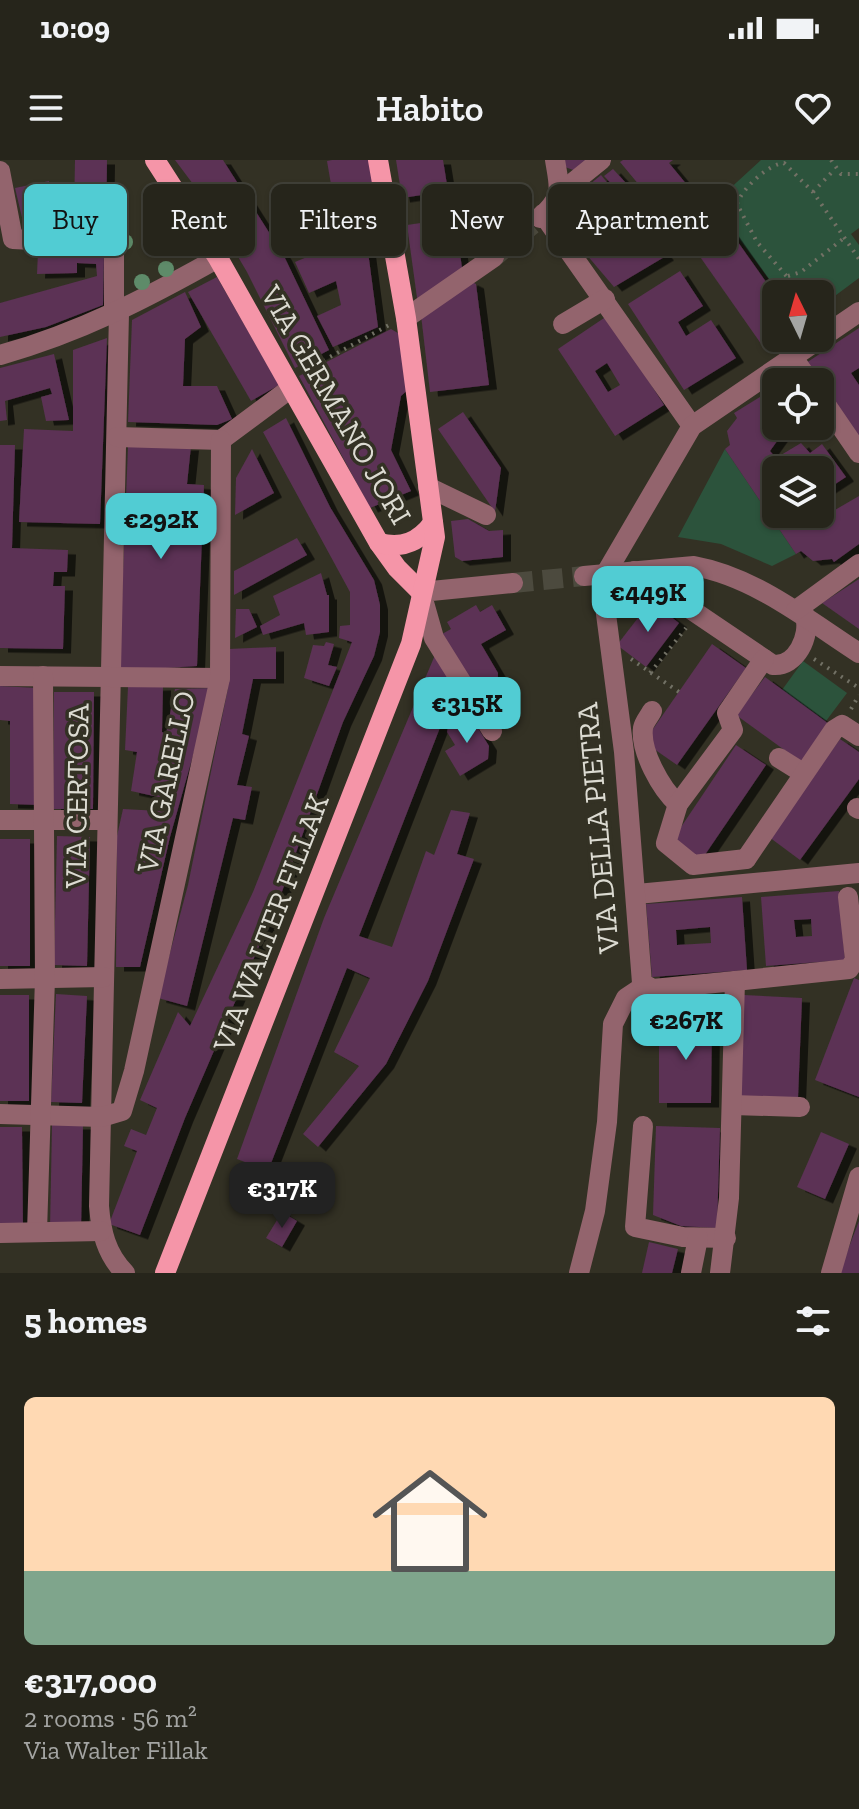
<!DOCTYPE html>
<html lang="en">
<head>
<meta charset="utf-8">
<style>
  body { margin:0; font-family:"Zilla Slab",serif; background:#323128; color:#f1f3f6; height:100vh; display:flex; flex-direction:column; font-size:30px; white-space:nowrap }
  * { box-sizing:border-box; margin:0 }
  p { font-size:26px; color:#a4a5a3 }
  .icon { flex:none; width:44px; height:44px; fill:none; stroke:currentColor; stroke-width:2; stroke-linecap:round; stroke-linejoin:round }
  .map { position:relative; height:1113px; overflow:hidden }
  .details { display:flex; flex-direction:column; background:#26251b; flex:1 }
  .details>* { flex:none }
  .top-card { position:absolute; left:24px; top:24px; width:812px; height:72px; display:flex; gap:16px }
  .needle { width:52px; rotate:355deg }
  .fabs { position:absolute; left:762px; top:120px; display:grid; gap:16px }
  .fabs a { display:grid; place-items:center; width:72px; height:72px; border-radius:12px; background:#26251b; box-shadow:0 2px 6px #0004,0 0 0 2px #42423a; font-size:40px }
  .price { position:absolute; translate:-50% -68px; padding:0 18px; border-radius:16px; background:#51ccd3; color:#111; font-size:26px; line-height:52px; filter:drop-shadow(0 2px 4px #0008) }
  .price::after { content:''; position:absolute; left:50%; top:48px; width:24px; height:18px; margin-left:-12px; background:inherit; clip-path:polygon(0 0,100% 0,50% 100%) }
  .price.selected { background:#222; color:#fff }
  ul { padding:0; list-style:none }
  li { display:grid; align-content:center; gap:16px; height:424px; padding:0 24px }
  li span { display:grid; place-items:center; height:248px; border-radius:12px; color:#555 }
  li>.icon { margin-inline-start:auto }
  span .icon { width:144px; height:144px; fill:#fffc; stroke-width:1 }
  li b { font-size:34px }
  h2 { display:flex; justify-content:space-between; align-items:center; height:96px; padding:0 24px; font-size:34px }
  .pill { padding:0 28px; border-radius:12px; background:#26251b; box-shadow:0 2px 6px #0004,0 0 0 2px #42423a; font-size:28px; line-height:72px }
  .pill.selected { background:#51ccd3; color:#111 }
  .status { display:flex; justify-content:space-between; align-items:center; height:56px; padding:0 40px; background:#26251b; direction:ltr }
  .status svg { height:22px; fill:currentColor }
  header { display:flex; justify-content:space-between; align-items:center; height:104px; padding:0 24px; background:#26251b; font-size:36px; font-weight:600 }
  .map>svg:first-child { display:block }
  .green { fill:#2c533c }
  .building { fill:#5b3254; fill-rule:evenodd; filter:url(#shadow) }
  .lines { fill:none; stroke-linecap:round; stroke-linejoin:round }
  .minor-tunnel { stroke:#4c4a3e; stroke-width:20; stroke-dasharray:20 10; stroke-linecap:butt }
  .path { stroke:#727165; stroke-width:4; stroke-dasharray:2 6; stroke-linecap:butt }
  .minor { stroke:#93646d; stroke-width:20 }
  .major { stroke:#f595a8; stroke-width:20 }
  .tree { fill:#5e8b69 }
  .labels { text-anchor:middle; stroke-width:7; stroke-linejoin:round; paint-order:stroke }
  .street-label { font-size:30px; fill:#dcdbd2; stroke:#333124 }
</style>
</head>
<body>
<div class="status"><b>10:09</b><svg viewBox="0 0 49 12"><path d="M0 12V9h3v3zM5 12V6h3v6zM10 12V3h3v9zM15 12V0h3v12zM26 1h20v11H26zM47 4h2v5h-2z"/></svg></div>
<header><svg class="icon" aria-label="menu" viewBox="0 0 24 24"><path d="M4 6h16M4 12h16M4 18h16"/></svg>Habito<svg class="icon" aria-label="heart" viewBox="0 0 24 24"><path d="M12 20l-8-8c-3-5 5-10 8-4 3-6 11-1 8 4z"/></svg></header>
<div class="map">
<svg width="859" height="1113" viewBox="0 0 859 1113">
  <defs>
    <filter id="shadow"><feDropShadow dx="8" dy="4.5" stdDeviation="0" flood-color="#0009"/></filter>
  </defs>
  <rect width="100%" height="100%" fill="#333124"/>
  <g class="green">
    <path d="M761,0h98v68l-8,6 8,11v33l-39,29v-13h-40l-67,-90z"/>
    <path d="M725,289l71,105 -24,12 -51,-22 -43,-7z"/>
    <path d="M803,501l44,32 -21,28 -44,-31z"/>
  </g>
  <g class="building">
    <path d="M75,0h32l-1,70h-81l-10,-42 34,-7 1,17h15l-2,16h11z"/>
    <path d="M175,0h48l61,96 45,94 -34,18 -48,-96 -45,-76z"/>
    <path d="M332,0h38l6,35 -42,7 -7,-41z"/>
    <path d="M396,0h47l5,31 -46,7z"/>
    <path d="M564,0h24l-12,11 -11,-4z"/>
    <path d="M623,0h50l-4,3 38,46 -28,24 -59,-71z"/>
    <path d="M613,9l13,14 -9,7 -13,-14z"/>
    <path d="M601,15l23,28 -48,39 -23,-27z"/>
    <path d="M632,55l34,41 -52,31 -28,-33z"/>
    <path d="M455,58l8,57 -45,30 -11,-80z"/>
    <path d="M728,68l48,68v43l-12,9 -68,-97z"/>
    <path d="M365,69l13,98 -45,20 -16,-31 24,-11 -5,-24 -27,12 -14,-31 50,-21 -3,-7z"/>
    <path d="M38,91l66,5 -1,49 -57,22 -46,10v-34l97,-27 -1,-12 -19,-1v10l-40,1z"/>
    <path d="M680,111l23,35 -25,16 8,14 25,-16 25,38 -52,32 -56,-86z"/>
    <path d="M217,117l62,108 -28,16 -63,-109z"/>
    <path d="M470,121l6,3 13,101 -59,7 -9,-77z"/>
    <path d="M185,132l16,35 -16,12 -2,47h34l15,33 -15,6 -89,-3 4,-102z"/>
    <path d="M607,156l57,89 -49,31 -57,-87zM607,203l13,22 -12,7 -13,-21z"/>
    <path d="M859,168v40l-8,5 8,12v54l-53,-76z"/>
    <path d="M391,169l12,7 9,50 -11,10 -10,54 20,41 -41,17 -71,-132z"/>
    <path d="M107,178l-7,186 -81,-2 5,-93 49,2v-81z"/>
    <path d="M54,194l15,66 -23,1 -5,-24 11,-3 -2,-6 -45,13 2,19 -7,1v-53z"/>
    <path d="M776,227v39l4,11 -10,14 6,7 25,-15 9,10 12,-9 24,33 -26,17v-24h-44v44h44v-6l8,6 31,-18v48l-25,18 -2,-3 -19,2 -12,-10 -5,3 -71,-105 5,-4 -3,-14 10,-13 -3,-5z"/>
    <path d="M463,252l38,56 -6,44 -57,-83z"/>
    <path d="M286,258l44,89 44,73 6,25v27l-6,24 -31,66 -64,178 -94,218 -45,117 -31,-11 28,-73 -13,-5 7,-17 15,6 11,-27 -17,-8 38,-88 12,14 63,-134 99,-250 -13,-4 1,-12 10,-1v-33l-87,-160z"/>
    <path d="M0,285h15l-3,103 56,2 -1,22h-13l-1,14h12l-2,63 -63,-1z"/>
    <path d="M191,286l-4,38 17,1 -7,181 -78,5 9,-224z"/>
    <path d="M252,289l22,44 -39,22 1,-37z"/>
    <path d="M468,359l21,12 14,-1v27l-41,4 -7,-4 -4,-36z"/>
    <path d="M297,378l10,17 -73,40v-24z"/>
    <path d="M321,413l6,22h2v37l-23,3 -2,-12 -41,12 -3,-9 20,-11 -7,-19z"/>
    <path d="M859,419v50l-37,-26z"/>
    <path d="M651,441l28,22 -33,44 -29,-22z"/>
    <path d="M476,445l4,7 12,-7 14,25 -25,14 17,29 -1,33 -10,5 -45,-77 9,-5 -4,-7z"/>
    <path d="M236,449h13l8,18 -22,11z"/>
    <path d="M326,482l8,2 -6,21 9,2 -8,19 -25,-8 9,-33 11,1z"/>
    <path d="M712,484l34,24 -69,97 -33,-23z"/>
    <path d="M276,487v32h-23l-11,55 7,2 -12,49 15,2 -7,33 -12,-2 -46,188 -29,-8 30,-113 40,-197 1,-39z"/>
    <path d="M435,495l20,34 -96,247 33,11 34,-96 8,4 17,-45 19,3 -13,41 17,5 -46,122 -42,83 -68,83 -15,-13 56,-68 -25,-14 36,-74 -23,-10 -79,203 -31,-12 87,-241z"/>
    <path d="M765,517l64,47 -28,38 -65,-47z"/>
    <path d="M0,526l37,2 3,117 -30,-1v-83l-10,-1z"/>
    <path d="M163,526l-1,46 4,2 9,-45 37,-1 -42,149 -30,130h-24l1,-131 6,-27 37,2 3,-13 -32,-7 6,-39 -12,-2 3,-63z"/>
    <path d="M54,532h40l-1,117h-40z"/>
    <path d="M468,552l21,34 -1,13 -28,17 -15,-25 10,-6 -8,-13 2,-9z"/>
    <path d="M840,579l19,13v27l-59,81 -31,-23z"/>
    <path d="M736,585l30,20 -66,97 -29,-20z"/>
    <path d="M57,676l33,1 -3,129 -33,-1z"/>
    <rect x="0" y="679" width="30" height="127"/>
    <path d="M839,731l6,69 -79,6 -5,-69zM811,759l1,17 -16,1 -2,-17z"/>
    <path d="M742,737l5,73 -95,7 -6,-73zM710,767l1,16 -34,2 -1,-15z"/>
    <path d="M854,818l5,2v117l-44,-17z"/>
    <path d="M56,834l31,2 -5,107 -31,-1z"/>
    <rect x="0" y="835" width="29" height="106"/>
    <path d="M744,835l58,3 -4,100 -58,-2z"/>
    <path d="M681,858h31l-1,85h-52v-78h22z"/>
    <path d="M52,965h31l-2,104h-31z"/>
    <path d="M656,966l64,2 -3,100 -36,-2 -28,-11z"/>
    <path d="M0,967h22l1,102h-23z"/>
    <path d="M821,972l28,12 -24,55 -28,-12z"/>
    <path d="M282,1052l15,9 -15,26 -16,-9z"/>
    <path d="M859,1061v52h-20z"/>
    <path d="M649,1082l29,7 -6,24h-30z"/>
  </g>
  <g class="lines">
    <g class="minor-tunnel">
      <path d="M494,97l46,-39"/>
      <path d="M513,423l71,-7"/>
    </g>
    <g class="path">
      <path d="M831,0l10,14h18"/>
      <path d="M813,32l22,-23"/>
      <path d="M788,116l13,-4 43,-34"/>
      <path d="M802,134l-45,-52 -20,-38c5,-15 31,-40 47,-41l29,29 46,67"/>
      <path d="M302,212l87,-47"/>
      <path d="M631,499l48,33"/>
      <path d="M814,499l45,29"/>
      <path d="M650,513l36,-45"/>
      <path d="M851,549l8,-14"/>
    </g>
    <g class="minor">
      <path d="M0,11l13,68 100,5"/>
      <path d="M560,33l41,-33"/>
      <path d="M543,54l149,212"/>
      <path d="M540,58c24,-23 20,-27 15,-58"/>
      <path d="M114,71v84"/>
      <path d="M119,153l-20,893c2,25 7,48 26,67"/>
      <path d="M406,158l88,-61"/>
      <path d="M563,164l42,-25"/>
      <path d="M0,195c79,-22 147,-57 218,-97"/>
      <path d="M794,199l16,23"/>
      <path d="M820,236l39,57"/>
      <path d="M117,277l104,3 70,-52"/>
      <path d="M428,327l58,28"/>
      <path d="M634,411l139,94c23,2 38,-29 32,-49"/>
      <path d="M584,416l110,-10c61,11 114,54 165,87"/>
      <path d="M796,450l63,-46"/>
      <path d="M0,516l220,2"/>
      <path d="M652,551c-3,6 -8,11 -9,17 -3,23 18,61 35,76"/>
      <path d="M492,571l-58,-93 -13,-46 92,-9"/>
      <path d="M779,598l24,15"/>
      <path d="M857,648l2,1"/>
      <path d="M0,660h107"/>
      <path d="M746,699l-53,6 -27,-22 12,-39 55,-74 -6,-17 37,-54"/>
      <path d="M746,699l88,-129 8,-5 17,11"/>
      <path d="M637,734l222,-21"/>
      <path d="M0,819l104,-2"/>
      <path d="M735,821l114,-12 6,-9 -7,-63"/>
      <path d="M733,945l67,2"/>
      <path d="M0,954l102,3 20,-6 12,-40 86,-393 1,-238"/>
      <path d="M643,966l-8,101 48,10 43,1"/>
      <path d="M37,1072l8,-254 -2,-302"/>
      <path d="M0,1073l101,-2"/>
      <path d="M579,1113l16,-62 12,-89 6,-98 13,-26 18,-12"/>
      <path d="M691,1113l7,-35"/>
      <path d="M720,1113l9,-75 6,-217 -82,8 -11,-6 -18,-231 -21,-161 3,-18 86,-147 167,-114"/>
      <path d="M831,1113l28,-96"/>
    </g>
    <g class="major">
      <path d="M155,0l63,98 161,285 18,25 24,24"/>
      <path d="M379,383c23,6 40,-1 54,-20"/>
      <path d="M165,1113l246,-629 24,-107 -29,-219 -28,-158"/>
    </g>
  </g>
  <g class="tree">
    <circle cx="162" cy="38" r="8"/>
    <circle cx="118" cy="39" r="8"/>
    <circle cx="125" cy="82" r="8"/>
    <circle cx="166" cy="109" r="8"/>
    <circle cx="142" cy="122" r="8"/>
  </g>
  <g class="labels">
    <g class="street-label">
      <text transform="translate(336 245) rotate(60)" y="10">VIA GERMANO JORI</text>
      <text transform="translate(166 622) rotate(-78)" y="10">VIA GARELLO</text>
      <text transform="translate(77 636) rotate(-89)" y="10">VIA CERTOSA</text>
      <text transform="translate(598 668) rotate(-95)" y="10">VIA DELLA PIETRA</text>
      <text transform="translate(271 763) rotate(-69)" y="10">VIA WALTER FILLAK</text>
    </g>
  </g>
</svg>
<div class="fabs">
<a><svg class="needle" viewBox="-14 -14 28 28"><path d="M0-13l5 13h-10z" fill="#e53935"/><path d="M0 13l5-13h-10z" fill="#a4a5a3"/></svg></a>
<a><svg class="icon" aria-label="locate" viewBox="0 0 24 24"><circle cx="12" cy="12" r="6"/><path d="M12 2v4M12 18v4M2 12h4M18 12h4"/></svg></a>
<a><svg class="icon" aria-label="layers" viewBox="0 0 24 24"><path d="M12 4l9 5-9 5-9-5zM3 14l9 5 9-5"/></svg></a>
</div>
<b class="price" style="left:161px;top:401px">€292K</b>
<b class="price" style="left:648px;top:474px">€449K</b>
<b class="price" style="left:467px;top:585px">€315K</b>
<b class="price" style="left:686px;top:902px">€267K</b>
<b class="price selected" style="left:282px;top:1070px">€317K</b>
<div class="top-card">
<a class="pill selected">Buy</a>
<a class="pill">Rent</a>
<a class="pill">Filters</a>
<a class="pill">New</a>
<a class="pill">Apartment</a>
</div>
</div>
<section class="details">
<h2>5 homes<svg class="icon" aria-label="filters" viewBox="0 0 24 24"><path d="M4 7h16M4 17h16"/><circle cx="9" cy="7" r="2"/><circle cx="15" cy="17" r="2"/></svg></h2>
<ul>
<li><span style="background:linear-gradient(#ffd9b3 70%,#7fa58c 0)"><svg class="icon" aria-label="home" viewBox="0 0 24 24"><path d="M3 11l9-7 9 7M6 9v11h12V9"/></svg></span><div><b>€317,000</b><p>2 rooms · 56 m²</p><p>Via Walter Fillak</p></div></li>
</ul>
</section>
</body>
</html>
